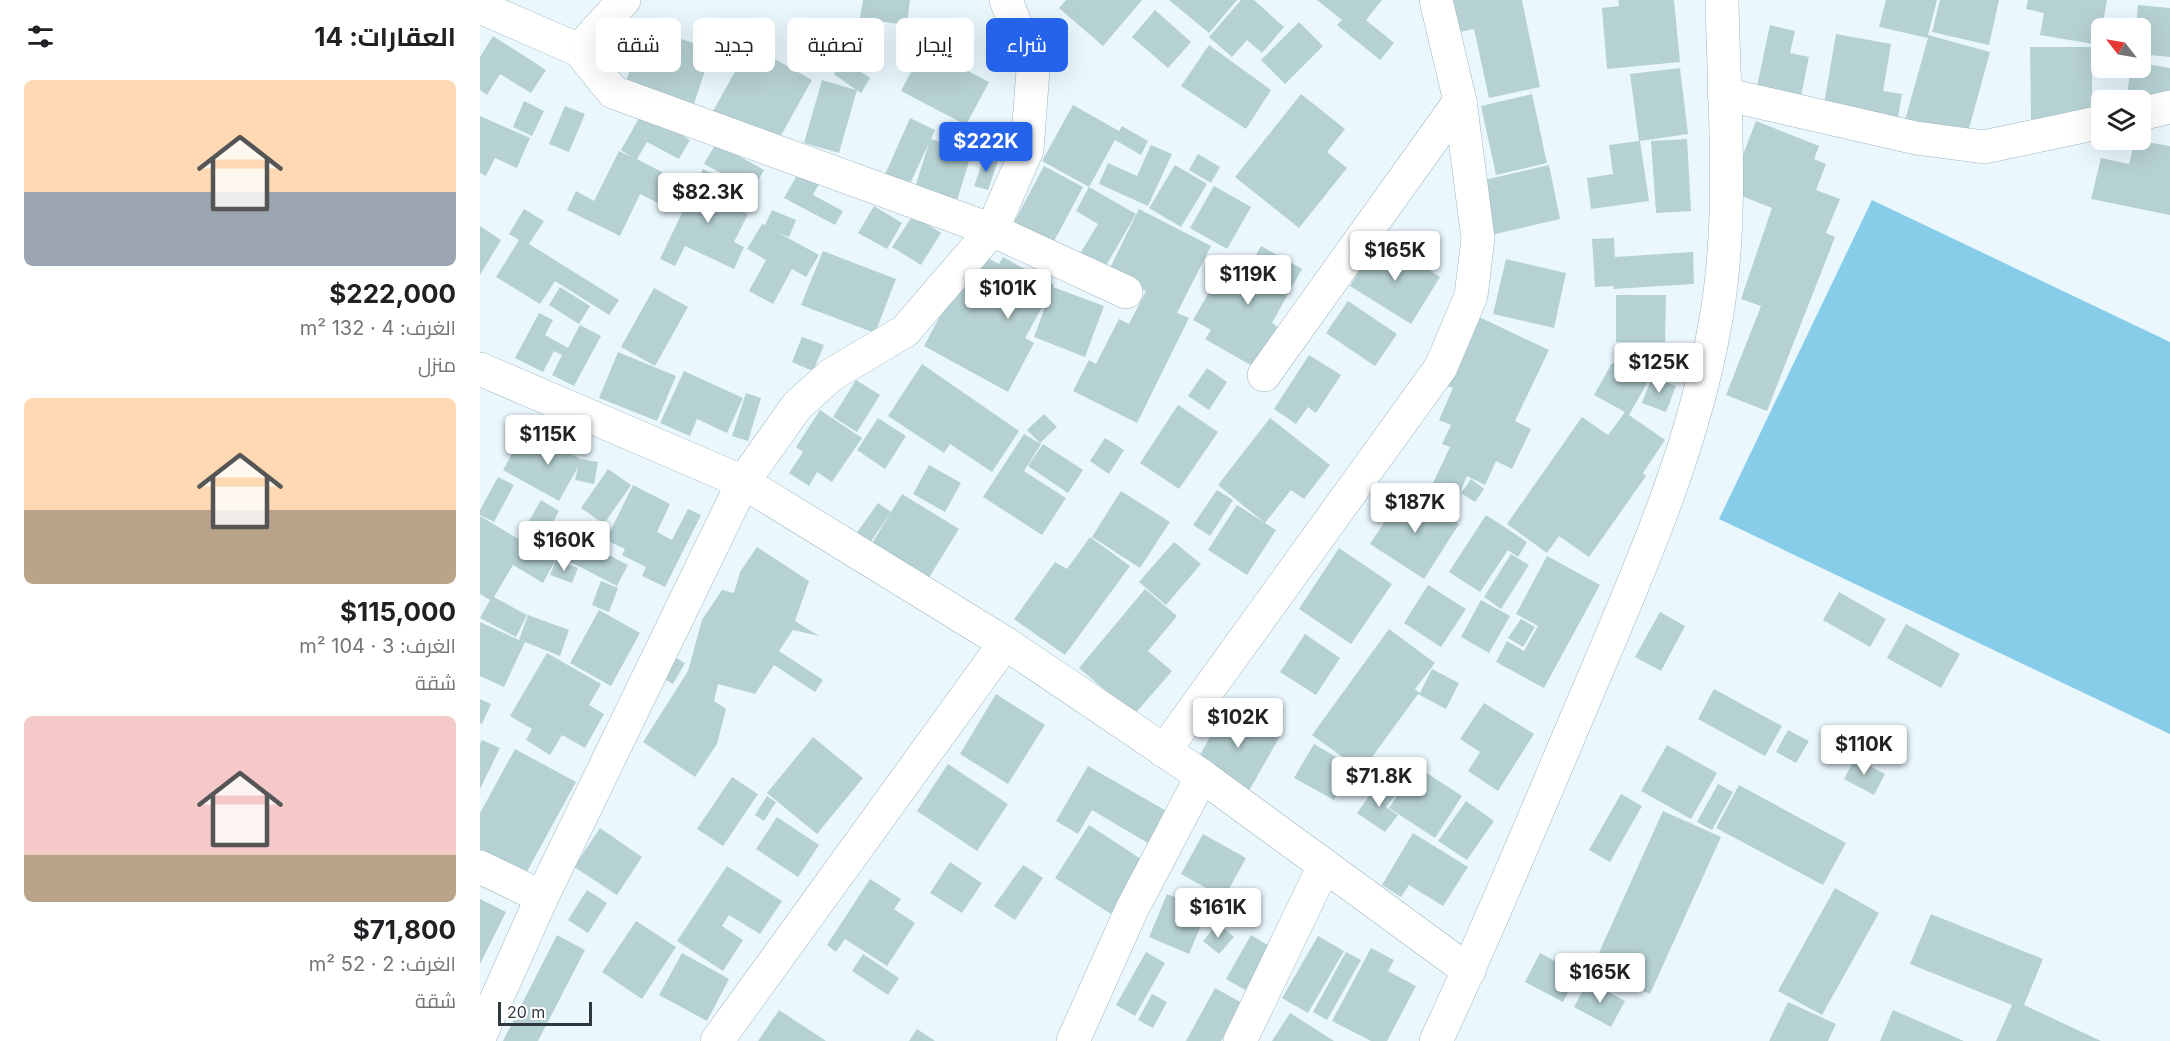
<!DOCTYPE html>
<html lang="ar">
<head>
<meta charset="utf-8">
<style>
  body { margin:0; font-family:Inter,Cairo,sans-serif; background:#f2f2f2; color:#202124; direction:rtl; height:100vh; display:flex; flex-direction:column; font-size:22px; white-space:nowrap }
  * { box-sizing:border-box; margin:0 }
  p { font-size:20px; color:#757577 }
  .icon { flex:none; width:33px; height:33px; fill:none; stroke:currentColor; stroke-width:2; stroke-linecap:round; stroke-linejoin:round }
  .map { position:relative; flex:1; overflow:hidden; direction:ltr }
  .drawer { display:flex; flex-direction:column; background:#fff; width:480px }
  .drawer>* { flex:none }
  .top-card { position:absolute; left:18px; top:18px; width:570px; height:54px; direction:rtl; display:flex; gap:12px }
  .needle { width:39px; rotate:301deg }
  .tools { position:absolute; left:1611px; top:18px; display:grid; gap:12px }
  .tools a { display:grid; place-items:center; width:60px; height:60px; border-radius:9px; background:#fff; box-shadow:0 6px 24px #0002; font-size:30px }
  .scale { position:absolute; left:18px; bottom:15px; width:94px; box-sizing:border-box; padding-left:6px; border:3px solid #30393e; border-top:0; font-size:16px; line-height:21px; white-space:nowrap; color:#30393e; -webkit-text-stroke:4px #fff; paint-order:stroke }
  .price { position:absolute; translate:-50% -51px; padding:0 14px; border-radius:6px; background:#fff; color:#222; font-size:20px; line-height:39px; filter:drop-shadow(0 2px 3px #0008) }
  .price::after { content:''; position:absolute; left:50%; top:36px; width:18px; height:14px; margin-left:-9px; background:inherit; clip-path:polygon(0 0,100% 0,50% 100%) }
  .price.selected { background:#2563eb; color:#fff }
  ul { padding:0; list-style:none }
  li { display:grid; align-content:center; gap:12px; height:318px; padding:0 24px }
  li span { display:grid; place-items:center; height:186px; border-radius:9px; color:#555 }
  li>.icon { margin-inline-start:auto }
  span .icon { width:108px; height:108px; fill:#fffc; stroke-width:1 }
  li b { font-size:26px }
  h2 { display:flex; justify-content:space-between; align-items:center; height:72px; padding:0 24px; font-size:26px }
  .chip { padding:0 21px; border-radius:9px; background:#fff; box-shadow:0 6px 24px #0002; font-size:21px; line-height:54px }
  .chip.selected { background:#2563eb; color:#fff }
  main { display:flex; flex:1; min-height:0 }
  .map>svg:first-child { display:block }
  .green { fill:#87cce9 }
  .building { fill:#b6d1d3 }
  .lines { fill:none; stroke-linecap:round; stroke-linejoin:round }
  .minor-casing { stroke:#9eb5bf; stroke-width:34 }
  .major-casing { stroke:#9eb5bf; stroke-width:34 }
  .minor { stroke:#fff; stroke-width:33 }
  .major { stroke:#fff; stroke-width:33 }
</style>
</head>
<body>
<main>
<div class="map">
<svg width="1690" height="1041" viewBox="0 0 1690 1041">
  <rect width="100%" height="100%" fill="#eaf8fe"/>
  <path class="green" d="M1392,200l298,142v392l-451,-215z"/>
  <g class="building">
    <path d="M383,0h47l-3,24 16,5 -7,24 -18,-5 7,-23 -45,-7z"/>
    <path d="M586,0h76l-39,46 -44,-38z"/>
    <path d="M689,0h68l-28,33z"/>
    <path d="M761,0h13l30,27 -22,26 -15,-13 -15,17 -23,-20z"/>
    <path d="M837,0h65l-16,20 28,23 -14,17 -43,-35 5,-5z"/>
    <path d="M973,0h69l18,87 -51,11 -15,-69 -14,3z"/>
    <path d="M1138,0h56l6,62 -73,7 -5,-61 17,-2z"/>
    <path d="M1406,0h51l-9,35 62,17 -26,95 -62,-16 26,-93 -49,-11z"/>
    <path d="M1460,0h59l-10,45 -57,-13z"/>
    <path d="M1548,0h79l-8,45 -59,-10 4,-22 -18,-4z"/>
    <path d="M1658,5l32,3v49l-30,-3v-26h-4z"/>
    <path d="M675,10l36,32 -23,26 -36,-31z"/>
    <path d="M819,22l24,24 -38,38 -24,-24z"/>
    <path d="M1290,25l25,6 -5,22 19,4 -9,44 -44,-10z"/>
    <path d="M164,27l68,22 -18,55 -68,-22z"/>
    <path d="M1356,34l55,10 -8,47 19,3 -5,29 -74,-13z"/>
    <path d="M13,36l53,34 -15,23 -31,-19 -13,21 -7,-5v-33z"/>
    <path d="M270,45l62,35 -41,73 -62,-35z"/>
    <path d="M729,45l62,45 -25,39 -65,-43z"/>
    <path d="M1550,47h62v73h-61z"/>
    <path d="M444,48l65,34 -23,43 -65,-34z"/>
    <path d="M363,60l27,18 -9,15 -4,-3 -18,63 -35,-10 18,-63 34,10 -22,-16z"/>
    <path d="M1660,63l30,5v46l-30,-14h-14l5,-32h9z"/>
    <path d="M1200,68l8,66 -48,7 9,60 -58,8 -4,-31 26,-4 -4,-29 30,-4 -9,-67z"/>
    <path d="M821,94l44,35 -18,23 20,16 -48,60 -64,-51z"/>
    <path d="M1052,94l15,69 -51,12 -15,-69z"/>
    <path d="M44,101l20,10 -12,25 -19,-9z"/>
    <path d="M593,105l46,26 3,-5 26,15 -7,14 -26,-15 -26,47 -47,-26z"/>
    <path d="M85,106l20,8 -16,38 -20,-8z"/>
    <path d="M163,111l47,29 -11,19 -32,-17 -10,17 40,21 -13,26 -24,-12 -20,42 -53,-26 9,-19 18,10 25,-50 12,6 -10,-7z"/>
    <path d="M0,116l50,22 -13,30 -22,-10 -9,18 -6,-3z"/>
    <path d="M430,118l25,12 -4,9 41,13 -18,58 -42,-13 17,-54 -22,47 -24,-11z"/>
    <path d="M1276,121l63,25 -5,13 12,5 -10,26 24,9 -14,34 9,4 -68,174 -41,-16 35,-89 -20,-7 31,-91 -43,-17z"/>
    <path d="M1207,139l4,72 -35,2 -5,-72z"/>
    <path d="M1655,140l35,6v69l-79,-16 10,-41 28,6z"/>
    <path d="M236,143l48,27 -11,20 -49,-26z"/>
    <path d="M671,145l21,9 -24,52 -49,-22 9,-21 29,13z"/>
    <path d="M718,154l22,13 -9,16 -22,-13z"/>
    <path d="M505,156l13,5 -10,29 -14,-4z"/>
    <path d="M695,165l32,19 -26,43 -32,-19z"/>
    <path d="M1069,165l11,54 -69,16 -11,-54z"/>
    <path d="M564,166l39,21 -31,58 -39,-21z"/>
    <path d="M223,169l29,14 -9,19 25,12 -14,28 10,5 -10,22 -49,-23 -10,20 -15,-7z"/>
    <path d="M320,170l21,10 -8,15 30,16 -8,14 -51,-27z"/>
    <path d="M734,186l37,21 -24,42 -37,-21z"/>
    <path d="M609,187l47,27 -33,57 -25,-14 20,-33 -22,-13z"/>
    <path d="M394,206l28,17 -15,26 -29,-16z"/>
    <path d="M44,209l20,12 -15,23 90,56 -10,15 -54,-34 -15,23 -44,-27 23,-37 -10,-6z"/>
    <path d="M659,209l72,37 -34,67 12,5 -52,105 -64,-32 16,-31 7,4 23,-45 10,5 17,-33 -38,-19z"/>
    <path d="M292,210l24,10 -7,17 -10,-4 40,22 -13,22 -14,-8 -19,35 -24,-13 17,-31 -19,-11 15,-25 3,1z"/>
    <path d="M433,215l28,18 -20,32 -29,-18z"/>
    <path d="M0,226l21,14 -21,35z"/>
    <path d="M1134,238l1,19 78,-5 1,32 -81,5 1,-3 -19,1 -3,-48z"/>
    <path d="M899,239l61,38 -29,47 -61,-38z"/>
    <path d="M781,246l41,23 -30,54 6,4 -24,40 -49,-28 6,-9 -18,-10 27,-47 20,11z"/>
    <path d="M343,251l73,28 -21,54 -74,-28z"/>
    <path d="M495,251l24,13 4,-7 51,28 -1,2 51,19 -19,51 -51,-20 17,-46 -26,47 9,5 -26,49 -84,-46z"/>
    <path d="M1026,259l60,14 -12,55 -61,-14z"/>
    <path d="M80,287l30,19 -11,18 -30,-19z"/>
    <path d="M174,288l34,19 -33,59 -34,-19z"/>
    <path d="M1136,295h50l-1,47h-49z"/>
    <path d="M868,301l49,33 -22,32 -49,-33z"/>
    <path d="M59,313l14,7 -8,15 23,13 12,-23 21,11 -27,50 -22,-11 10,-20 -8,-4 -11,21 -28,-14z"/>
    <path d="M997,316l72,34 -34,71 16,8 -19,40 -16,-8 -11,24 -18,-9 -8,19 -26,-12 17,-36 -8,-3 9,-19 -12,-5 14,-32 -9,-3z"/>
    <path d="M322,337l22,8 -11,26 -21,-9z"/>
    <path d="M138,352l58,24 -19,45 -58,-23z"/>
    <path d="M829,355l32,20 -25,38 -8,-6 -12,17 -22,-15z"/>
    <path d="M1132,363l35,20 -18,32 36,25 -22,33 3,3 -57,81 -30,-21 -12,17 -40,-29 75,-107 26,18 17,-23 -31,-17z"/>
    <path d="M442,364l97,67 -27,41 -42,-28 -6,9 -56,-37z"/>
    <path d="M727,368l20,14 -18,28 -21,-14z"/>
    <path d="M204,371l59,27 -16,35 -30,-14 -7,17 -30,-13z"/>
    <path d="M1172,377l24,9 -10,26 -24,-9z"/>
    <path d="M376,380l24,15 -23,37 -24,-15z"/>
    <path d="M266,393l15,5 -13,43 -16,-5z"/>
    <path d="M698,405l40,27 -39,57 -39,-26z"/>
    <path d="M340,410l42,28 -30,44 -15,-10 -8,14 -20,-13 14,-21 -7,-5z"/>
    <path d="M564,414l13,13 -17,16 -13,-13z"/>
    <path d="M398,418l28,18 -21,33 -28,-19z"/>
    <path d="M790,418l60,47 -26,34 -13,-9 -26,33 -47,-38z"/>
    <path d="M46,429l54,30 18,3 -4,22 -19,-4 3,-13 -19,34 -56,-31z"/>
    <path d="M544,434l17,10 -17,27 42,27 -24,37 -59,-38z"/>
    <path d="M625,438l19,12 -15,24 -19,-13z"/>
    <path d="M563,444l40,26 -15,23 -40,-27z"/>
    <path d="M449,465l32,18 -16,29 -32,-18z"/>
    <path d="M128,469l23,16 -27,39 -23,-16z"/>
    <path d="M18,477l16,8 -20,37 -14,-7v-5z"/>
    <path d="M991,479l13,10 -9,13 -14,-9z"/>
    <path d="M153,485l37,19 -13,28 15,8 16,-31 13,6 -36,72 -23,-11 4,-9 -24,-12 3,-6 -19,-9z"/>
    <path d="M737,490l16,10 -23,36 -17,-11z"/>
    <path d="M925,490l54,34 -35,55 -54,-35z"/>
    <path d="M641,491l49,31 -30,46 -48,-31z"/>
    <path d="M422,494l57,35 -34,55 -57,-34z"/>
    <path d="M61,500l18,11 -18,33 -19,-11z"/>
    <path d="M398,503l13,9 -21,31 -14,-9z"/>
    <path d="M757,505l39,25 -29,45 -39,-25z"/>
    <path d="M1006,515l41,27 -9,15 -10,-7 -28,42 -31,-20z"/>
    <path d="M0,516l75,45 -12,22 -30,-18 -19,32 33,18 -11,22 -36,-19 10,-18 -10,-6z"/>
    <path d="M88,534l60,31 -11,21 -60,-31z"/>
    <path d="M610,537l40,29 -65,89 -51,-36 41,-57 12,7z"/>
    <path d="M694,542l27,22 -35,41 -27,-23z"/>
    <path d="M277,547l52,34 -14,40 24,15 -26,-6 -14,21 44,29 -8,12 -41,-27 -19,29 -37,-10 -4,17 12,8 -9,35 -22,33 -52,-35 45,-71 14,-51 20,-30 12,3 6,-21z"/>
    <path d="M859,548l53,36 -41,60 -52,-35z"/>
    <path d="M1031,554l18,11 -28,44 -17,-12z"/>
    <path d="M1067,556l53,29 -56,103 -48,-26 11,-21 17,10 14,-25 -22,-12z"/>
    <path d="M76,560l22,8 -6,15 -22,-8z"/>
    <path d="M121,581l17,7 -9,24 -17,-7z"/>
    <path d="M948,585l38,24 -25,38 -37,-24z"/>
    <path d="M665,589l32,27 -29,35 24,20 -38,44 -55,-47z"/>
    <path d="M1359,592l47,27 -16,28 -47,-27z"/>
    <path d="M1001,600l29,16 -21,37 -28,-16z"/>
    <path d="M119,610l41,23 -29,53 -41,-23z"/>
    <path d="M1180,612l25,14 -24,45 -26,-14z"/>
    <path d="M48,615l41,15 -9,26 -35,-14 -21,45 -24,-11v-54l39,18z"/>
    <path d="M1041,619l14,8 -12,20 -15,-9z"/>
    <path d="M1426,624l54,30 -19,34 -54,-30z"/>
    <path d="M909,629l46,34 -20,26 5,4 12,-24 27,14 -13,26 -28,-15 -56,77 -50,-36z"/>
    <path d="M825,634l35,24 -24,37 -36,-23z"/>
    <path d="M179,648l26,15 -12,21 -25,-15z"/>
    <path d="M67,653l54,31 -12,21 15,9 -19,34 -23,-13 -12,20 -24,-15 6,-11 -22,-13z"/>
    <path d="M1234,689l68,37 -17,30 -67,-37z"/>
    <path d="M516,694l49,31 -37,59 -48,-30z"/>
    <path d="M0,699l11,5 -9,20 -2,-1z"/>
    <path d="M1004,703l50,31 -36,57 -30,-20 12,-19 -20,-13z"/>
    <path d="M747,706l53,30 -31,55 -53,-29z"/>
    <path d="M1308,730l21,11 -13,22 -20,-11z"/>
    <path d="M333,737l50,41 -46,56 -50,-41z"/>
    <path d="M2,740l18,8 -20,41v-45z"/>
    <path d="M834,744l39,23 -19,33 -40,-22z"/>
    <path d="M1187,745l50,28 -26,46 -50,-28z"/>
    <path d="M35,749l61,33 -52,95 -44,-24v-40z"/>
    <path d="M1375,758l30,16 -11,21 -30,-16z"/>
    <path d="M468,764l60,40 -31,47 -60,-40z"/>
    <path d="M608,766l82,47 -19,32 -59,-35 -14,24 -22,-13z"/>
    <path d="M936,766l46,30 -27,42 -46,-30z"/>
    <path d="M252,777l26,17 -35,52 -26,-17z"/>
    <path d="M899,782l17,12 -10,13 12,8 -13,17 -28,-19z"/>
    <path d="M1238,784l15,8 -21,38 -15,-8z"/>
    <path d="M1259,785l107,58 -23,42 -107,-57z"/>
    <path d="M1141,794l21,12 -32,56 -21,-12z"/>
    <path d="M287,796l9,6 -12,19 -9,-6z"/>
    <path d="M986,801l28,20 -27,39 -29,-19z"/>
    <path d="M1183,811l58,26 -71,157 -58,-26z"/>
    <path d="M297,817l42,28 -21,32 -42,-28z"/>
    <path d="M609,825l55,36 -33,53 -56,-36z"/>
    <path d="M120,828l42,29 -25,38 -43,-28z"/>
    <path d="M933,833l55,34 -25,39 -34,-21 -8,12 -19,-12z"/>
    <path d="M723,834l43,24 -22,40 -43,-24z"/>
    <path d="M470,862l32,21 -20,30 -32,-20z"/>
    <path d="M543,865l20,13 -28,42 -21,-14z"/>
    <path d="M247,866l55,35 -22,33 -31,-19 -7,11 21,14 -20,31 -46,-30z"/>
    <path d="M390,879l31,20 -7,10 21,14 -28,43 -42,-27 -9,13 -9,-7z"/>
    <path d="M1355,888l44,25 -57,102 -44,-24z"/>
    <path d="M107,890l20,13 -19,30 -20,-13z"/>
    <path d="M687,894l40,17 -18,43 -40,-17z"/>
    <path d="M0,899l26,13 -26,52z"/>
    <path d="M1451,914l112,45 -19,46 77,36h-105l16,-36 -102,-41z"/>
    <path d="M156,921l40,26 -34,52 -40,-27z"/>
    <path d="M738,923l16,14 -15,17 -16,-13z"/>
    <path d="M77,935l28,15 -47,91h-35z"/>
    <path d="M771,935l20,12 -26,43 -19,-11z"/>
    <path d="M838,936l26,15 -36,62 -26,-15z"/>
    <path d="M891,948l23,12 -6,11 28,15 -29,55h-16l-39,-20z"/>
    <path d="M666,952l19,11 -30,53 -19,-11z"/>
    <path d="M866,952l15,8 -34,60 -14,-8z"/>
    <path d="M202,953l47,26 -22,42 -48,-26z"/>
    <path d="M1060,953l38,21 -15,28 -38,-20z"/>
    <path d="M383,954l36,24 -11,17 -36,-24z"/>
    <path d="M1108,981l37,20 -14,26 -37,-20z"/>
    <path d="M735,988l27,15 -21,38h-35z"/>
    <path d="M672,994l15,8 -14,26 -15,-8z"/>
    <path d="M1308,1002l48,22 -8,17h-59z"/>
    <path d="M299,1010l47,31h-68z"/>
    <path d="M1413,1010l71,31h-84z"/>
    <path d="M810,1013l44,28h-62z"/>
    <path d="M437,1029l18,12h-26z"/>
  </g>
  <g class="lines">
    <defs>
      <g id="minor">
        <path d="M0,7l99,43 34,42 379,138 134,62"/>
        <path d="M99,50l45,-50"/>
        <path d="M1244,94l192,44 68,9 118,-25"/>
        <path d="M1660,114l30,-7"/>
        <path d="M0,369l263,113 262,161 197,133 267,195"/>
        <path d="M784,375l196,-274"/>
        <path d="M684,751l277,-384 30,-71 7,-58 -18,-137 -24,-101"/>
        <path d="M0,867l62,30"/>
        <path d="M0,1036l62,-139 201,-415 54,-76 34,-31 74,-44 87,-101 35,-80 6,-80 -27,-70"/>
        <path d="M237,1041l288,-398"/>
        <path d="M593,1041l59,-132 70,-133"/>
        <path d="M760,1041l84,-175"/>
      </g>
      <path id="major" d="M956,1041c52,-111 99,-225 147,-338 53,-125 110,-250 133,-384 18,-102 8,-215 6,-319"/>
    </defs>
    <use href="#minor" class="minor-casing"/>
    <use href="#major" class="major-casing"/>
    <use href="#minor" class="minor"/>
    <use href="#major" class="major"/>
  </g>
</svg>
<div class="tools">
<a><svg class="needle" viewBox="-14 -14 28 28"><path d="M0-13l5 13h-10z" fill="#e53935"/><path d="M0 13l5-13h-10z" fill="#757577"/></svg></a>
<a><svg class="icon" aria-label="layers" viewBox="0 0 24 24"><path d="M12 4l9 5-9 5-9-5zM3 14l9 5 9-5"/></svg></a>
</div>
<div class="scale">20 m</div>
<b class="price selected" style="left:506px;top:173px">$222K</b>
<b class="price" style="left:228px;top:224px">$82.3K</b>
<b class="price" style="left:915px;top:282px">$165K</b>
<b class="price" style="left:768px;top:306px">$119K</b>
<b class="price" style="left:528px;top:320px">$101K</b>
<b class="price" style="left:1179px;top:394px">$125K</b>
<b class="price" style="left:68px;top:466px">$115K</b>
<b class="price" style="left:935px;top:534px">$187K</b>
<b class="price" style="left:84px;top:572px">$160K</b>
<b class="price" style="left:758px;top:749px">$102K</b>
<b class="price" style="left:1384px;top:776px">$110K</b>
<b class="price" style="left:899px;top:808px">$71.8K</b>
<b class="price" style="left:738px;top:939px">$161K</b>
<b class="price" style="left:1120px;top:1004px">$165K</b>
<div class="top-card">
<a class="chip selected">شراء</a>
<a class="chip">إيجار</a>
<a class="chip">تصفية</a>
<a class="chip">جديد</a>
<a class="chip">شقة</a>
</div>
</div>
<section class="drawer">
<h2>العقارات: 14<svg class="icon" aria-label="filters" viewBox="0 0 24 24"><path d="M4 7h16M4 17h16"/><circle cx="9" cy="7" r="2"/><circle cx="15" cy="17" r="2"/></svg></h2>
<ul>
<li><span style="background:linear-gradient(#ffd9b3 60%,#9aa5b1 0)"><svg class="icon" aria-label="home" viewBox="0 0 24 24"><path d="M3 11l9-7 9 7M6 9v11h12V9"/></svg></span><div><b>$222,000</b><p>الغرف: 4 · 132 m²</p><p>منزل</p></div></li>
<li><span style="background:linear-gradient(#ffd9b3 60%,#b9a48a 0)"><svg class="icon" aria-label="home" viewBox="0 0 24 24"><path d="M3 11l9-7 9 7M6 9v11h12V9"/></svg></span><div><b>$115,000</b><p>الغرف: 3 · 104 m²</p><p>شقة</p></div></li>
<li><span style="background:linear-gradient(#f6c9c9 75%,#b9a48a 0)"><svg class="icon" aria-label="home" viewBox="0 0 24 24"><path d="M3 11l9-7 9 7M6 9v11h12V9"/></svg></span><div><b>$71,800</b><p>الغرف: 2 · 52 m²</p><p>شقة</p></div></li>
</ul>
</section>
</main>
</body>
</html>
